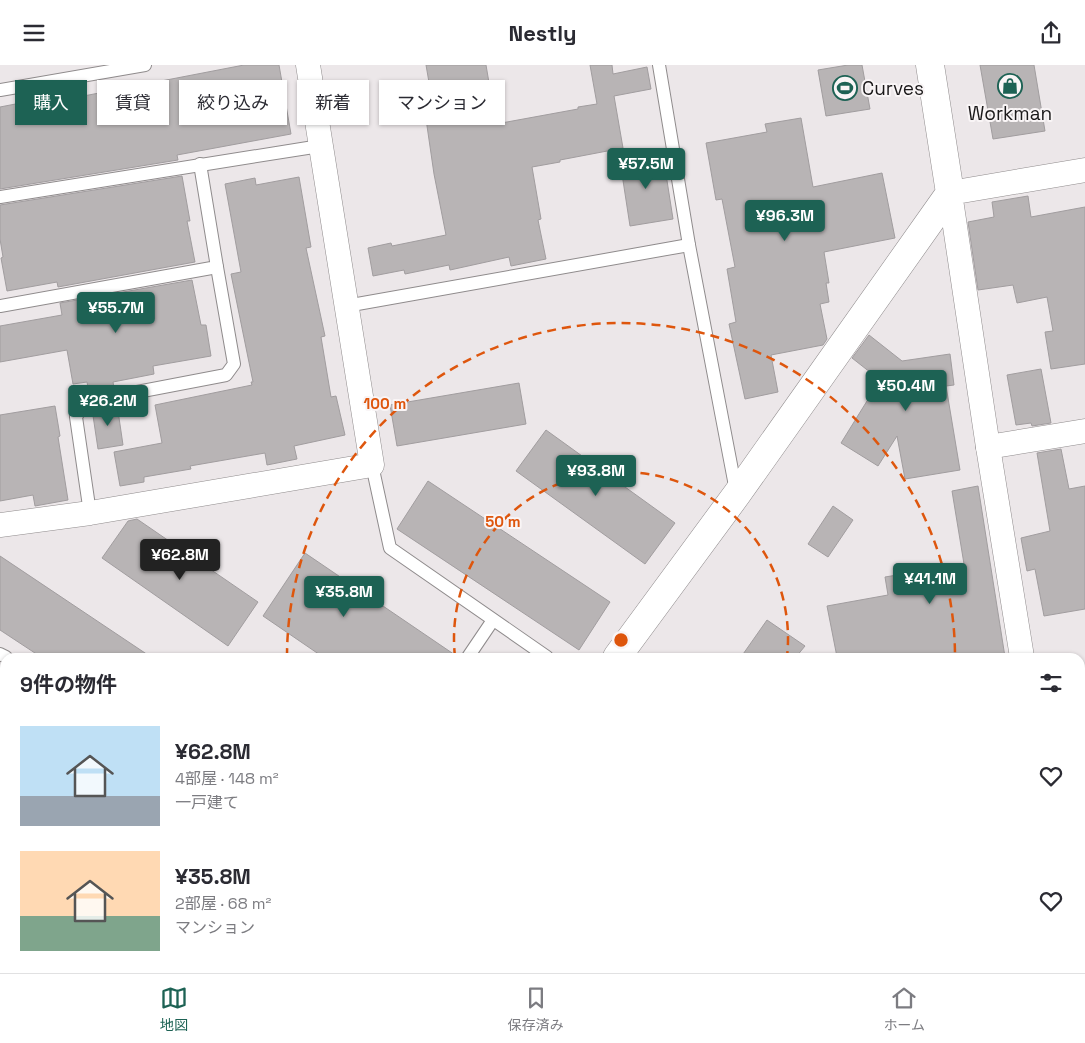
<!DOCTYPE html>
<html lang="ja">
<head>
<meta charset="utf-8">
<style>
  body { margin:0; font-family:"Space Grotesk","Noto Sans JP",sans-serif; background:#f7f7f7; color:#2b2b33; height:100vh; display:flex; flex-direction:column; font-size:19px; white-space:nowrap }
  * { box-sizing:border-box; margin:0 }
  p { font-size:16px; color:#7c7c81 }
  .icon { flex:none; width:28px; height:28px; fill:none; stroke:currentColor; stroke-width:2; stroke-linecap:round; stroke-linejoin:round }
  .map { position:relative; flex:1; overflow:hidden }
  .sheet { position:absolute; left:0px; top:588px; width:1085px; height:321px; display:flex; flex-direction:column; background:#fff; border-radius:15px 15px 0 0; box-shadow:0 1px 4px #0004 }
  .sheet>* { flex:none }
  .hud { position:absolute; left:15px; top:15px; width:500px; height:45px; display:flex; gap:10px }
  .price { position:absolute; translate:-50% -42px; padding:0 11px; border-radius:5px; background:#1d6254; color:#fff; font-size:16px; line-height:32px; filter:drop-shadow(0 1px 2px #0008) }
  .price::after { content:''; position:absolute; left:50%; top:30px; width:15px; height:11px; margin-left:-8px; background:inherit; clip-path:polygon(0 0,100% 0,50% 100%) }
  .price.selected { background:#222; color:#fff }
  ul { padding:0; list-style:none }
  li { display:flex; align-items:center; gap:15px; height:125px; padding:0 20px }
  li span { display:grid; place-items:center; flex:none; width:140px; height:100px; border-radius:0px; color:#555 }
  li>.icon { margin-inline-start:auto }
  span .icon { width:60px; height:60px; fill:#fffc; stroke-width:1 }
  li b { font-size:21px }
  h2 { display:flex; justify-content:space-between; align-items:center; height:60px; padding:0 20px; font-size:21px }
  .tag { padding:0 18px; border-radius:0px; background:#fff; box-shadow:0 1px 4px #0004; font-size:18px; line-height:45px }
  .tag.selected { background:#1d6254; color:#fff }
  header { display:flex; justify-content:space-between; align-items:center; height:65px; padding:0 20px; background:#fff; font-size:22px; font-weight:600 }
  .tabs { display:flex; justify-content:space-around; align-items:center; height:70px; border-top:1px solid #e1e1e2; background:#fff; font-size:14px; color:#7c7c81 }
  .tabs a { display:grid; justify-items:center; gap:2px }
  .tabs .selected { color:#1d6254 }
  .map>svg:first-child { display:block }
  .building { fill:#b8b4b5; stroke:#a19d9f }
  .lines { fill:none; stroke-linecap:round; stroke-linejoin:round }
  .service-casing { stroke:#8f8b8c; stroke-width:14 }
  .minor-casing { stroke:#8f8b8c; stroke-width:25 }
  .tertiary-casing { stroke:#8f8b8c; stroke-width:29 }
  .service { stroke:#fff; stroke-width:12 }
  .minor { stroke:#fff; stroke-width:24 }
  .tertiary { stroke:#fff; stroke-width:28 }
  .rail-casing { stroke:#6f6c6e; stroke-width:5.5 }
  .rail { stroke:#f9f5f6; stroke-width:4; stroke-dasharray:11; stroke-linecap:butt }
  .ring { fill:none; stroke:#de560d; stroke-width:2.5; stroke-dasharray:9 6 }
  .labels { text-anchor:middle; stroke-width:4; stroke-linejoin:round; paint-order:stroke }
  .poi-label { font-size:19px; fill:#1a1819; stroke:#f9f5f6; text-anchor:start }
  .centre { fill:#de560d; stroke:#f9f5f6; stroke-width:2.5 }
  .ring-label { font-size:15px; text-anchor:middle; font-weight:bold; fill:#de560d; stroke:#f9f5f6; stroke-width:4; stroke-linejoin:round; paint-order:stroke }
</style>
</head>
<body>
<header><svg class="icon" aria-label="menu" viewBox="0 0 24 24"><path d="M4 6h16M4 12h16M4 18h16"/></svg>Nestly<svg class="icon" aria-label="share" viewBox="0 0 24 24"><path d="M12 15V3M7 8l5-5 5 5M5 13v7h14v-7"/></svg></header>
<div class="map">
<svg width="1085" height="908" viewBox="0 0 1085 908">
  <rect width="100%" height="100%" fill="#ece7e9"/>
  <g class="building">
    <path d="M244,0h35l12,69 -114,21 1,5 -178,29v-82l67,-13 1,5z"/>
    <path d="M426,0h60l10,59 82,-15v-2l19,-3 -7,-39h22l1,9 34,-7 4,22 -37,7 9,52 -63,12v2l-28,5 9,52 -3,1 8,39 -35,7 -2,-9 -59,13 -1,-5 -44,9 -1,-4 -31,6 -5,-28 23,-5 1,3 54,-11 -12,-61 -8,-55 9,-2z"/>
    <path d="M848,0h14l8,44 -44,7 -8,-46z"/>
    <path d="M980,0h54l11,66 -52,8z"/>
    <path d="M801,53l12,69 69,-14 13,65 -71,14 5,31h-3l3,19 -9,2 7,35 -4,6 -52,10 7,37 -33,7 -16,-75 7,-2 -9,-53 8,-2 -13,-68 -6,1 -10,-57 61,-11 -2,-8z"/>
    <path d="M663,90l10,64 -43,7 -10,-65z"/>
    <path d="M182,111l8,45h-3l8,41 -137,25 -1,-5 -50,9 -6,-33 2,-1 -3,-18v-34z"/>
    <path d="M299,112l12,70 -5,1 19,88 -4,1 10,60 5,-1 9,39 -51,11 3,13 -30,6 -2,-12 -75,13 1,3 -47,8v5l-24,4 -6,-34 48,-9 -7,-38 97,-20 -1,-3h2l-22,-108 10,-2 -16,-88 30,-6 1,7z"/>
    <path d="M1028,131l3,21 54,-10v157l-34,5 -6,-37 8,-1 -6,-34 -30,6 -4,-18 -35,5 -10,-68 26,-5 -2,-15z"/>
    <path d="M192,215l9,45h5l5,31 -58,10 1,8 -41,8 1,6 -25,5 -2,-11 -14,2 -6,-34 -67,12v-36l62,-11 -2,-12z"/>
    <path d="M869,270l33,26 48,-7 4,31 -8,1 14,84 -55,9 -8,-43 -19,30 -37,-23 39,-63 -28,-22z"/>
    <path d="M1041,304l10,54 -19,3 -1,-3 -15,2 -9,-50z"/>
    <path d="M519,318l7,41 -129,22 -7,-41z"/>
    <path d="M117,339l6,41 -25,4 -6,-40z"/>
    <path d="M55,341l5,30 -2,1 10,63 -33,6 -2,-11 -33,6v-86z"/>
    <path d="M546,365l129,93 -30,41 -129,-93z"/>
    <path d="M1061,384l8,40 16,-3v123l-41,7 -9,-47 -8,2 -6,-33 29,-7 -13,-78z"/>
    <path d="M428,416l182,121 -31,48 -182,-121z"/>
    <path d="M978,421l27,171h-168l-10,-51 61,-11 -3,-18 79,-13 -12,-73z"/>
    <path d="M833,441l20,14 -25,37 -20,-13z"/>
    <path d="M137,454l121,83 -30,44 -126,-88 26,-37z"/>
    <path d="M305,488l153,104h-135l-60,-41z"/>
    <path d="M0,491l151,101h-110l-41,-27z"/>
    <path d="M767,555l38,26 -9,11h-55z"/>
  </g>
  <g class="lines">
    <defs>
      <g id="service">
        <path d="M659,0l30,180 47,246"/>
        <path d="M0,25l145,-25"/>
        <path d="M0,132l320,-51"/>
        <path d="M0,241l217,-39 -17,-103"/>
        <path d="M346,241l343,-61"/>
        <path d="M372,400l18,83 157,109"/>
        <path d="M90,448l-14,-96 9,-15 141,-27 8,-11 -17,-97"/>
        <path d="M0,589l6,3"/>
        <path d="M468,592l25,-37"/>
        <path d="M1080,623l5,-1"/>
        <path d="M1080,884l5,-1"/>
        <path d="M479,904l6,4"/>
        <path d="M534,908l3,-4"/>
        <path d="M936,908l26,-4"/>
      </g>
      <g id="minor">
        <path d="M988,382l97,-16"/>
        <path d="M0,460l90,-12 282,-48 -64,-400"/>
        <path d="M1022,592l-34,-210 -38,-254 135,-23"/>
      </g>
      <g id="tertiary">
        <path d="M617,592l120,-163 213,-301 -20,-128"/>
        <path d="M385,908l3,-4"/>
      </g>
    </defs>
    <use href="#service" class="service-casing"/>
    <use href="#minor" class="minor-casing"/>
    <use href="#tertiary" class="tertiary-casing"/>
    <use href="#service" class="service"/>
    <use href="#minor" class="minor"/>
    <use href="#tertiary" class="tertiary"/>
    <defs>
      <g id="rail">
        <path d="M0,819l5,4"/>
        <path d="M0,837l5,3"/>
        <path d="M100,904l6,4"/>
        <path d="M125,904l7,4"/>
      </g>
    </defs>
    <use href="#rail" class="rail-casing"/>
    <use href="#rail" class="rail"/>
  </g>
  <g class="ring">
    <path d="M455 592A167 167 0 1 1 787 592"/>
    <path d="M679 904A334 334 0 0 1 647 908M595 908A334 334 0 0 1 563 904M287 592A334 334 0 1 1 955 592"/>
  </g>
  <defs>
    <symbol id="shop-ring" viewBox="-11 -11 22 22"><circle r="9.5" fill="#f9f5f6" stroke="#1d6254" stroke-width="1.5"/><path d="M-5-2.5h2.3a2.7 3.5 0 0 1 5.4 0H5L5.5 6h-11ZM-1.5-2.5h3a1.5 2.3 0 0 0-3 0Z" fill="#1d6254"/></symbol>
    <symbol id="stadium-ring" viewBox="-11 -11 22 22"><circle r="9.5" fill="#f9f5f6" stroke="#1d6254" stroke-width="1.5"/><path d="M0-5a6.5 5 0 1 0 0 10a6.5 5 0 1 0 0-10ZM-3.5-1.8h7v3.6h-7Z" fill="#1d6254"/></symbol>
  </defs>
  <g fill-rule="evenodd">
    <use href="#shop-ring" x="996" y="7" width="28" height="28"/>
    <use href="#stadium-ring" x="831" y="9" width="28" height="28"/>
  </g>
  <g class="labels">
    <g class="poi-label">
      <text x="862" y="30">Curves</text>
      <text x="1010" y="55" text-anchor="middle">Workman</text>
    </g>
  </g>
  <circle cx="621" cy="575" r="8" class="centre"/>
  <g class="ring-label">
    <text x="385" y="344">100 m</text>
    <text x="503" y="462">50 m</text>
  </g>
</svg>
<b class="price" style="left:646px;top:125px">¥57.5M</b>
<b class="price" style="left:785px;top:177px">¥96.3M</b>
<b class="price" style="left:116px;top:269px">¥55.7M</b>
<b class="price" style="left:906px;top:347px">¥50.4M</b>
<b class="price" style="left:108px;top:362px">¥26.2M</b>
<b class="price" style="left:596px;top:432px">¥93.8M</b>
<b class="price selected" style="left:180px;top:516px">¥62.8M</b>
<b class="price" style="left:930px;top:540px">¥41.1M</b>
<b class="price" style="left:344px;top:553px">¥35.8M</b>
<div class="hud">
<a class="tag selected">購入</a>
<a class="tag">賃貸</a>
<a class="tag">絞り込み</a>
<a class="tag">新着</a>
<a class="tag">マンション</a>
</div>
<section class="sheet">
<h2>9件の物件<svg class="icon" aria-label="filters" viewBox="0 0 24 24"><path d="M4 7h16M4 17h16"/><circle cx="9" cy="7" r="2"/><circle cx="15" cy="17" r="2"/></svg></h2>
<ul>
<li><span style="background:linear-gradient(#bfe0f5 70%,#9aa5b1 0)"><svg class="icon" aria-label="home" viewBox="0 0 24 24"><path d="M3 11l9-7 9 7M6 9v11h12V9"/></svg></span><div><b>¥62.8M</b><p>4部屋 · 148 m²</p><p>一戸建て</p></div><svg class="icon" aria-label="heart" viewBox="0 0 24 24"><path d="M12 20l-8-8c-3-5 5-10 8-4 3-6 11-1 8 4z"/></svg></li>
<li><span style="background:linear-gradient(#ffd9b3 65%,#7fa58c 0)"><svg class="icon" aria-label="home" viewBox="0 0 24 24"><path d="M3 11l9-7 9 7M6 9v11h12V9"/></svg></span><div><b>¥35.8M</b><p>2部屋 · 68 m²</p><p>マンション</p></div><svg class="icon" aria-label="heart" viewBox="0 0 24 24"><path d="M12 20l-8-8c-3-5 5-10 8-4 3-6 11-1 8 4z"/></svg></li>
</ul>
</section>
</div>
<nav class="tabs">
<a class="selected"><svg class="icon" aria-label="map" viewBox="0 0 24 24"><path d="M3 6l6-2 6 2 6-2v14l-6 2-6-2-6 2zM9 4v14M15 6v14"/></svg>地図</a>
<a><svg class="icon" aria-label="saved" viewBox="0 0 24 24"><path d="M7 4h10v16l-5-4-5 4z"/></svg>保存済み</a>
<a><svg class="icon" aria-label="home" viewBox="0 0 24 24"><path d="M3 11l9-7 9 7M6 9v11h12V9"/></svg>ホーム</a>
</nav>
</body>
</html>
